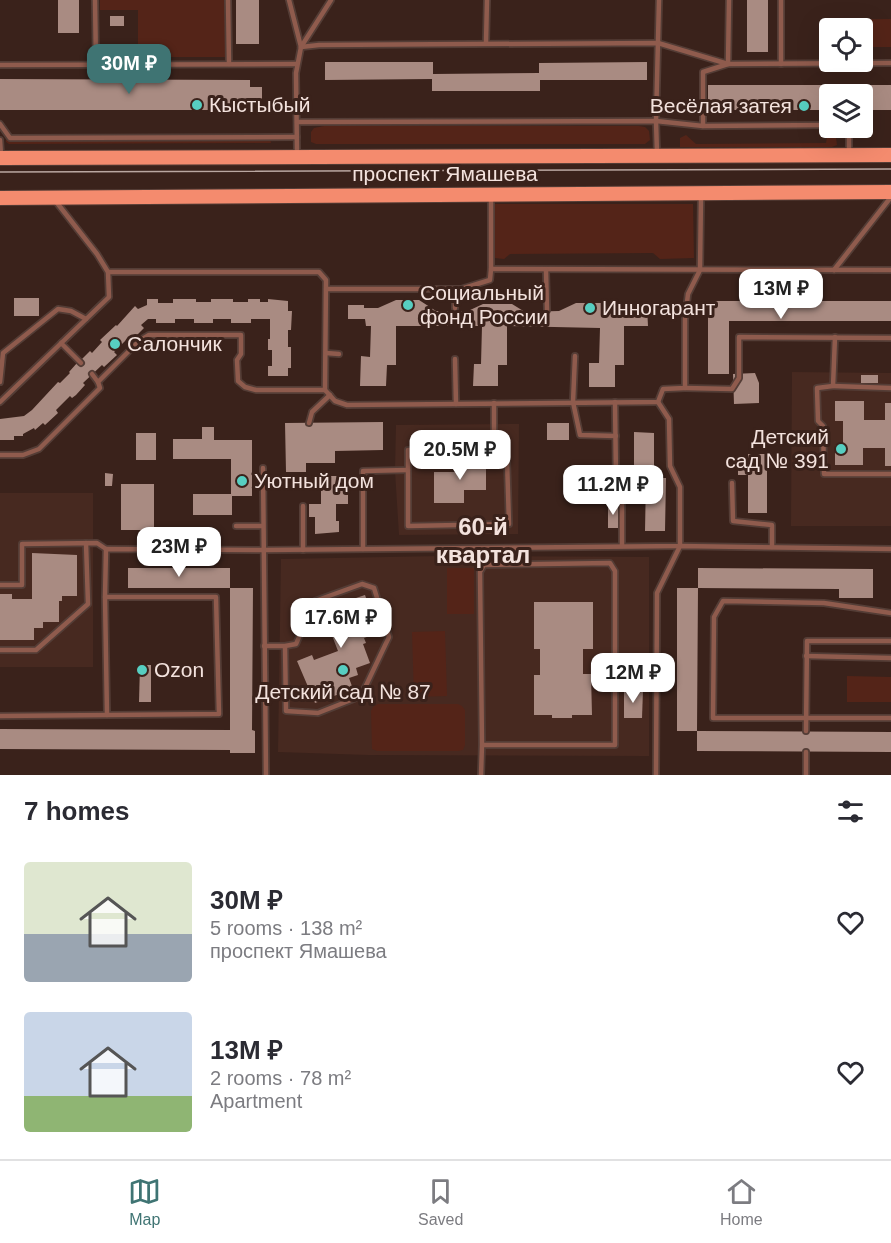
<!DOCTYPE html>
<html lang="en">
<head>
<meta charset="utf-8">
<style>
  body { margin:0; font-family:Helvetica,sans-serif; background:#f2f2f3; color:#2b2b33; height:100vh; display:flex; flex-direction:column; font-size:22px; white-space:nowrap }
  * { box-sizing:border-box; margin:0 }
  p { font-size:20px; color:#7c7c81 }
  .icon { flex:none; width:33px; height:33px; fill:none; stroke:currentColor; stroke-width:2; stroke-linecap:round; stroke-linejoin:round }
  .map { position:relative; height:775px; overflow:hidden }
  .drawer { display:flex; flex-direction:column; background:#fff; flex:1 }
  .drawer>* { flex:none }
  .buttons { position:absolute; left:819px; top:18px; display:grid; gap:12px }
  .buttons a { display:grid; place-items:center; width:54px; height:54px; border-radius:6px; background:#fff; box-shadow:0 6px 24px #0002; font-size:30px }
  .price { position:absolute; translate:-50% -51px; padding:0 14px; border-radius:12px; background:#fff; color:#222; font-size:20px; line-height:39px; filter:drop-shadow(0 2px 3px #0008) }
  .price::after { content:''; position:absolute; left:50%; top:36px; width:18px; height:14px; margin-left:-9px; background:inherit; clip-path:polygon(0 0,100% 0,50% 100%) }
  .price.selected { background:#3f7473; color:#fff }
  ul { padding:0; list-style:none }
  li { display:flex; align-items:center; gap:18px; height:150px; padding:0 24px }
  li span { display:grid; place-items:center; flex:none; width:168px; height:120px; border-radius:6px; color:#555 }
  li>.icon { margin-inline-start:auto }
  span .icon { width:72px; height:72px; fill:#fffc; stroke-width:1 }
  li b { font-size:26px }
  h2 { display:flex; justify-content:space-between; align-items:center; height:72px; padding:0 24px; font-size:26px }
  .tab-bar { display:flex; justify-content:space-around; align-items:center; height:84px; border-top:2px solid #e1e1e2; background:#fff; font-size:16px; color:#7c7c81 }
  .tab-bar a { display:grid; justify-items:center; gap:3px }
  .tab-bar .selected { color:#3f7473 }
  .map>svg:first-child { display:block }
  .built { fill:#472920 }
  .green { fill:#542418 }
  .building { fill:#a98b82 }
  .lines { fill:none; stroke-linecap:round; stroke-linejoin:round }
  .lane-casing { stroke:#543d36; stroke-width:8 }
  .primary-casing { stroke:#543d36; stroke-width:16 }
  .lane { stroke:#8f5b4d; stroke-width:4.5 }
  .primary { stroke:#f48b6e; stroke-width:14 }
  .tram { stroke:#baa7a1; stroke-width:1.5 }
  .poi-dot { fill:#57cec1; stroke:#3a221b; stroke-width:2 }
  .labels { text-anchor:middle; stroke-width:6; stroke-linejoin:round; paint-order:stroke }
  .poi-label { font-size:21px; fill:#f3e2dd; stroke:#3a221b; text-anchor:start }
  .street-label { font-size:21px; fill:#f3e2dd; stroke:#3a221b }
  .quarter-label { font-size:24px; font-weight:bold; fill:#f3e2dd; stroke:#3a221b }
</style>
</head>
<body>
<div class="map">
<svg width="891" height="775" viewBox="0 0 891 775">
  <rect width="100%" height="100%" fill="#3a221b"/>
  <g class="built">
    <path d="M792,372l99,1v153h-100z"/>
    <path d="M519,424l-1,110 -119,1 -4,-64 1,-46z"/>
    <rect x="0" y="493" width="93" height="174"/>
    <path d="M441,556l208,1v199l-281,-1 -90,-3 3,-193z"/>
  </g>
  <g class="green">
    <path d="M100,0h125v57h-87v-47h-38z"/>
    <path d="M891,19v28h-28l-1,-19h-32l-2,19v-27z"/>
    <path d="M324,126h315l6,1 4,4 1,9 -5,4h-329l-5,-2v-10l3,-4z"/>
    <path d="M686,135l10,9 130,-1 1,-6 2,-1 7,2 1,7 -5,2h-152v-9z"/>
    <path d="M270,137l1,6h-5l-257,1 -3,-2v-2z"/>
    <path d="M495,204h198l1,54 -34,1 -7,-6 -143,1 -6,5 -9,-1z"/>
    <rect x="447" y="568" width="27" height="46"/>
    <path d="M445,631l2,65 -33,1 -2,-65z"/>
    <path d="M847,676l44,1v25h-44z"/>
    <path d="M378,704h80l4,2 3,4v35l-2,5 -5,1h-81l-5,-2 -1,-38 2,-4z"/>
  </g>
  <g class="building">
    <rect x="58" y="0" width="21" height="33"/>
    <rect x="236" y="0" width="23" height="44"/>
    <rect x="747" y="0" width="21" height="52"/>
    <rect x="110" y="16" width="14" height="10"/>
    <path d="M325,62h108v12l106,-1v-10l108,-1v18h-107v11h-108v-12l-107,1z"/>
    <path d="M0,79l250,1v7h12v23h-262z"/>
    <path d="M708,85h183v25h-29v-16h-32v16h-122z"/>
    <rect x="14" y="298" width="25" height="18"/>
    <path d="M147,299h11v4h15v-4h23v3h15v-3h22v3h15v-3h12v3h8v-3l20,2v10h4l-1,19h-3v17h3v21h-3v8h-20v-10h4v-16h-4v-11h2v-20h-19v4h-20v-4h-18v4h-19v-4h-19v4h-19v-4h-8l-7,6 3,3 -14,14 -3,-3 -13,13 3,3 -13,12 -2,-2 -19,18 2,2 -9,10 -4,3 -2,-2 -14,14 2,3 -13,12 -2,-2 -8,7 -1,-2 -11,6v2h-9v4h-14v-21l24,-3 8,-6 26,-28 2,1 10,-10 -1,-1 8,-9 2,2 4,-5 -1,-1 8,-8 2,2 10,-11 -2,-2 16,-15 1,1 18,-20 3,3 9,-4z"/>
    <path d="M396,300h23l17,11h32l15,-7h29l13,8 34,-1 17,-8h28l12,5 31,-1 1,19h-24v39h-9v22h-26v-24h10l1,-35 -93,-2v39h-9v21h-25l1,-22h7l1,-38h-86v39h-9l-1,21h-26l1,-30 9,1 1,-31h-5l-1,-7h-17v-14h16v3h14z"/>
    <path d="M708,301h183v20h-162v53h-21z"/>
    <path d="M755,373l4,10v20l-25,1 -1,-30z"/>
    <rect x="861" y="375" width="17" height="8"/>
    <path d="M835,401h29v19h21v-17h6v63h-6v-18h-22v17h-28v-20h8v-24h-8z"/>
    <path d="M383,422v28l-48,1v12h-29v9h-20l-1,-49z"/>
    <rect x="547" y="423" width="22" height="17"/>
    <path d="M202,427h12v13h38v56h-20v19h-39v-21h38v-35h-58v-20h29z"/>
    <path d="M634,432l20,1v45h12l-1,53h-20l1,-53h-12z"/>
    <rect x="136" y="433" width="20" height="27"/>
    <path d="M748,454h19v59h-19v-38h-10v-12h10z"/>
    <path d="M455,459h31v31h-22v13h-30v-31h21z"/>
    <path d="M105,473l8,1 -1,12h-7z"/>
    <path d="M318,476h25v16h5v12h-12v17h3v11l-24,2v-17h-6v-13h12v-15h-3z"/>
    <rect x="121" y="484" width="33" height="46"/>
    <rect x="608" y="503" width="10" height="25"/>
    <path d="M32,553l45,2v41h-15v5h-3v21h-16v6h-9v12h-34v-46h12v5h20z"/>
    <rect x="128" y="568" width="102" height="20"/>
    <path d="M698,568l175,1v29h-34v-9l-141,-1z"/>
    <path d="M230,588h23l-1,142 3,1v22h-25v-3l-230,-1v-20l230,1z"/>
    <path d="M677,588h21l-1,143 194,1v20l-194,-1v-20h-20z"/>
    <path d="M365,595l13,38 -14,5 2,5 -3,1 7,19 -14,5 2,7 -9,3 4,11 -38,14 -18,-42 15,-6 2,5 24,-9 -17,-44 19,-6 1,2z"/>
    <path d="M534,602h59v47h-10v25h8l1,41h-20v3h-20v-3h-18v-40h6v-26h-6z"/>
    <path d="M140,665h11v37h-12z"/>
    <path d="M624,690h19l-1,28h-18z"/>
  </g>
  <g class="lines">
    <defs>
      <g id="lane">
        <path d="M95,0l1,64"/>
        <path d="M228,0l1,64"/>
        <path d="M289,0l12,47 -5,26 1,81"/>
        <path d="M781,0v64"/>
        <path d="M486,43l1,-43"/>
        <path d="M301,47l18,-2 339,-2 70,21"/>
        <path d="M301,47l30,-47"/>
        <path d="M728,64l1,-64"/>
        <path d="M0,65l297,-1"/>
        <path d="M297,122l359,-1 47,5 127,-1"/>
        <path d="M0,124l10,14 287,-1"/>
        <path d="M703,126v-54l25,-8 163,-1"/>
        <path d="M849,128v24"/>
        <path d="M0,140l1,15"/>
        <path d="M657,153l-1,-32 3,-121"/>
        <path d="M491,198v71l400,1"/>
        <path d="M546,270l1,40"/>
        <path d="M834,270l57,-73"/>
        <path d="M108,272h211l7,8 -1,110 10,11 12,4 311,-3 5,-13 22,-1v-69l3,-25 12,-24 1,-73"/>
        <path d="M326,289h135l29,-9 1,-11"/>
        <path d="M455,289v19"/>
        <path d="M835,337l-2,49 -16,2 1,33 5,5 1,48h67"/>
        <path d="M61,343l20,20"/>
        <path d="M326,353l13,1"/>
        <path d="M575,356l-2,46 7,33 36,1"/>
        <path d="M455,359l1,45"/>
        <path d="M92,374l6,8"/>
        <path d="M0,382l3,-29 55,-44 13,2 15,8"/>
        <path d="M833,386l58,2"/>
        <path d="M685,388l47,1 7,-11v-41l152,1"/>
        <path d="M0,402l109,-105 -1,-25 -11,-18 -43,-55"/>
        <path d="M615,402l1,77 6,17v50"/>
        <path d="M494,403v46l-86,1v76l101,-2 -2,-64 -13,-11"/>
        <path d="M309,423l3,-11 18,-17"/>
        <path d="M0,455h23l16,-6 61,-61 -2,-6 41,-41 10,-6h92v19l-4,6 1,21 7,6 11,3h69"/>
        <path d="M263,468l3,307"/>
        <path d="M732,483l1,38 39,4v22"/>
        <path d="M303,506v44"/>
        <path d="M236,526h27"/>
        <path d="M363,549v-78l45,-1"/>
        <path d="M0,585h22v-41l75,-1 9,6"/>
        <path d="M105,597l2,118"/>
        <path d="M891,613l-67,-10 -101,-2 -9,16 -1,101h178"/>
        <path d="M264,646h21l1,65 32,2 43,-17 28,-59 -15,-49 -12,-4 -47,17 -19,43 -11,2"/>
        <path d="M0,650h36l52,-46 -2,-61"/>
        <path d="M806,656l85,2"/>
        <path d="M0,716l219,-2 -3,-117h-111l1,-48 157,1 417,-4v-59l-10,-21 -1,-47 -11,-17"/>
        <path d="M806,731l1,-90h84"/>
        <path d="M806,752v23"/>
        <path d="M481,775l1,-30h133v-174l-5,-8 -126,2 -4,7 2,173"/>
        <path d="M656,775l1,-182 23,-47 211,3"/>
      </g>
      <g id="primary">
        <path d="M0,158l891,-3"/>
        <path d="M0,198l891,-6"/>
      </g>
    </defs>
    <use href="#lane" class="lane-casing"/>
    <use href="#primary" class="primary-casing"/>
    <use href="#lane" class="lane"/>
    <use href="#primary" class="primary"/>
    <path class="tram" d="M0,172l891,-3"/>
  </g>
  <g class="poi-dot">
    <circle cx="197" cy="105" r="6"/>
    <circle cx="804" cy="106" r="6"/>
    <circle cx="408" cy="305" r="6"/>
    <circle cx="590" cy="308" r="6"/>
    <circle cx="115" cy="344" r="6"/>
    <circle cx="841" cy="449" r="6"/>
    <circle cx="242" cy="481" r="6"/>
    <circle cx="142" cy="670" r="6"/>
    <circle cx="343" cy="670" r="6"/>
  </g>
  <g class="labels">
    <g class="poi-label">
      <text x="209" y="112">Кыстыбый</text>
      <text x="792" y="113" text-anchor="end">Весёлая затея</text>
      <text x="420" y="300">Социальный<tspan x="420" dy="24">фонд России</tspan></text>
      <text x="602" y="315">Инногарант</text>
      <text x="127" y="351">Салончик</text>
      <text x="829" y="444" text-anchor="end">Детский<tspan x="829" dy="24">сад № 391</tspan></text>
      <text x="254" y="488">Уютный дом</text>
      <text x="154" y="677">Ozon</text>
      <text x="343" y="699" text-anchor="middle">Детский сад № 87</text>
    </g>
    <g class="street-label">
      <text x="445" y="181">проспект Ямашева</text>
    </g>
    <g class="quarter-label">
      <text x="483" y="535">60-й<tspan x="483" dy="28">квартал</tspan></text>
    </g>
  </g>
</svg>
<div class="buttons">
<a><svg class="icon" aria-label="locate" viewBox="0 0 24 24"><circle cx="12" cy="12" r="6"/><path d="M12 2v4M12 18v4M2 12h4M18 12h4"/></svg></a>
<a><svg class="icon" aria-label="layers" viewBox="0 0 24 24"><path d="M12 4l9 5-9 5-9-5zM3 14l9 5 9-5"/></svg></a>
</div>
<b class="price selected" style="left:129px;top:95px">30M ₽</b>
<b class="price" style="left:781px;top:320px">13M ₽</b>
<b class="price" style="left:460px;top:481px">20.5M ₽</b>
<b class="price" style="left:613px;top:516px">11.2M ₽</b>
<b class="price" style="left:179px;top:578px">23M ₽</b>
<b class="price" style="left:341px;top:649px">17.6M ₽</b>
<b class="price" style="left:633px;top:704px">12M ₽</b>
</div>
<section class="drawer">
<h2>7 homes<svg class="icon" aria-label="filters" viewBox="0 0 24 24"><path d="M4 7h16M4 17h16"/><circle cx="9" cy="7" r="2"/><circle cx="15" cy="17" r="2"/></svg></h2>
<ul>
<li><span style="background:linear-gradient(#dfe7d0 60%,#9aa5b1 0)"><svg class="icon" aria-label="home" viewBox="0 0 24 24"><path d="M3 11l9-7 9 7M6 9v11h12V9"/></svg></span><div><b>30M ₽</b><p>5 rooms · 138 m²</p><p>проспект Ямашева</p></div><svg class="icon" aria-label="heart" viewBox="0 0 24 24"><path d="M12 20l-8-8c-3-5 5-10 8-4 3-6 11-1 8 4z"/></svg></li>
<li><span style="background:linear-gradient(#c9d6e8 70%,#8fb573 0)"><svg class="icon" aria-label="home" viewBox="0 0 24 24"><path d="M3 11l9-7 9 7M6 9v11h12V9"/></svg></span><div><b>13M ₽</b><p>2 rooms · 78 m²</p><p>Apartment</p></div><svg class="icon" aria-label="heart" viewBox="0 0 24 24"><path d="M12 20l-8-8c-3-5 5-10 8-4 3-6 11-1 8 4z"/></svg></li>
</ul>
</section>
<nav class="tab-bar">
<a class="selected"><svg class="icon" aria-label="map" viewBox="0 0 24 24"><path d="M3 6l6-2 6 2 6-2v14l-6 2-6-2-6 2zM9 4v14M15 6v14"/></svg>Map</a>
<a><svg class="icon" aria-label="saved" viewBox="0 0 24 24"><path d="M7 4h10v16l-5-4-5 4z"/></svg>Saved</a>
<a><svg class="icon" aria-label="home" viewBox="0 0 24 24"><path d="M3 11l9-7 9 7M6 9v11h12V9"/></svg>Home</a>
</nav>
</body>
</html>
